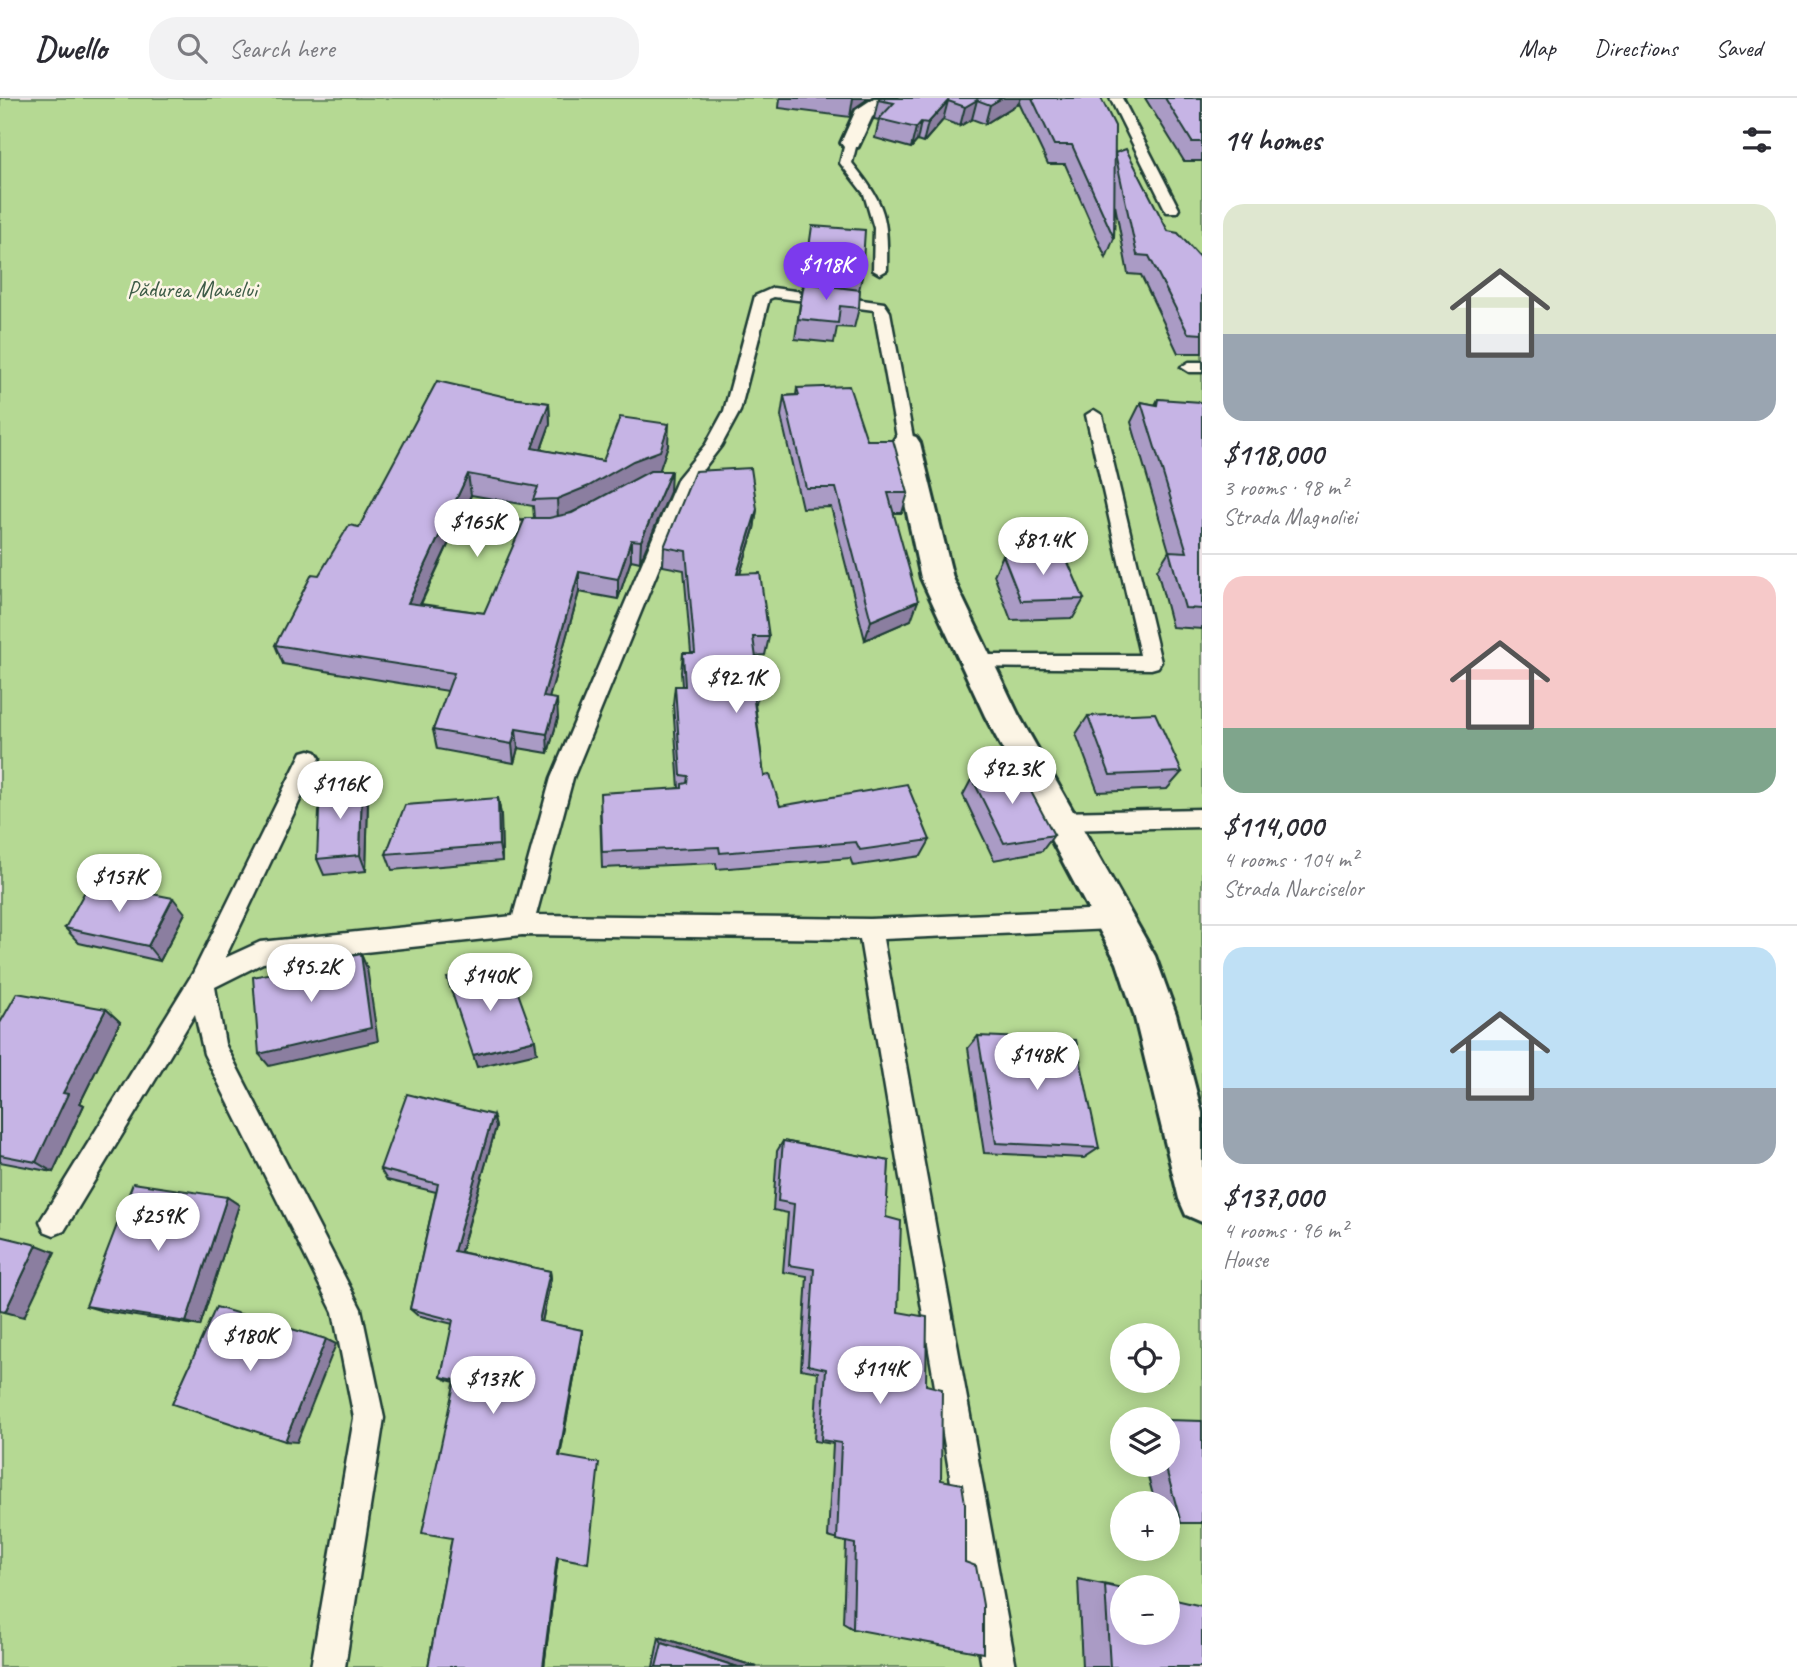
<!DOCTYPE html>
<html lang="en">
<head>
<meta charset="utf-8">
<style>
  body { margin:0; font-family:Caveat,sans-serif; background:#f2f2f3; color:#2b2b33; height:100vh; display:flex; flex-direction:column; font-size:26px; white-space:nowrap }
  * { box-sizing:border-box; margin:0 }
  p { font-size:23px; color:#7c7c81 }
  .icon { flex:none; width:38px; height:38px; fill:none; stroke:currentColor; stroke-width:2; stroke-linecap:round; stroke-linejoin:round }
  .map { position:relative; flex:1; overflow:hidden }
  .sheet { display:flex; flex-direction:column; background:#fff; width:595px }
  .sheet>* { flex:none }
  .tools { position:absolute; left:1110px; top:1225px; display:grid; gap:14px }
  .tools a { display:grid; place-items:center; width:70px; height:70px; border-radius:50%; background:#fff; box-shadow:0 4px 18px #0003; font-size:35px }
  .price { position:absolute; translate:-50% -60px; padding:0 16px; border-radius:24px; background:#fff; color:#222; font-size:23px; line-height:46px; filter:drop-shadow(0 2px 4px #0008) }
  .price::after { content:''; position:absolute; left:50%; top:42px; width:21px; height:16px; margin-left:-10px; background:inherit; clip-path:polygon(0 0,100% 0,50% 100%) }
  .price.on { background:#7c3aed; color:#fff }
  ul { padding:0; list-style:none }
  li { display:grid; align-content:center; gap:14px; height:371px; padding:0 21px }
  li+li { border-top:2px solid #e1e1e2 }
  li span { display:grid; place-items:center; height:217px; border-radius:21px; color:#555 }
  li>.icon { margin-inline-start:auto }
  span .icon { width:126px; height:126px; fill:#fffc; stroke-width:1 }
  li b { font-size:30px }
  h2 { display:flex; justify-content:space-between; align-items:center; height:84px; padding:0 21px; font-size:30px }
  header { display:flex; align-items:center; gap:42px; box-sizing:border-box; height:98px; padding:0 35px; background:#fff; border-bottom:2px solid #e1e1e2 }
  header strong { font-size:33px }
  nav { display:flex; gap:38px; margin-inline-start:auto; font-size:24px }
  .search { width:490px; height:63px; background:#f2f2f3; display:flex; align-items:center; gap:18px; box-sizing:border-box; padding:0 24px; border-radius:28px; color:#7c7c81; font-size:26px }
  main { display:flex; flex:1; min-height:0 }
  .map>svg:first-child { display:block }
  .green { fill:#b5d993; stroke:#6a8b64; stroke-width:2; fill-rule:evenodd }
  .lines { fill:none; stroke-linecap:round; stroke-linejoin:round }
  .lane-casing { stroke:#1f3d34; stroke-width:5 }
  .street-casing { stroke:#1f3d34; stroke-width:6 }
  .lane { fill:#fcf5e5; fill-rule:evenodd }
  .street { fill:#fcf5e5; fill-rule:evenodd }
  .wall { fill:#aa9bc5; stroke:#1f3d34; stroke-width:2; fill-rule:evenodd }
  .shaded-wall { fill:#8b7ea0; stroke:#1f3d34; stroke-width:2 }
  .building { fill:#c6b4e5; stroke:#1f3d34; stroke-width:2 }
  .labels { text-anchor:middle; stroke-width:5; stroke-linejoin:round; paint-order:stroke }
  .far-park-label { font-size:23px; fill:#3d5c47; stroke:#fcf5e5 }
</style>
</head>
<body>
<header>
<strong>Dwello</strong>
<div class="search"><svg class="icon" aria-label="search" viewBox="0 0 24 24"><circle cx="10" cy="10" r="6"/><path d="M15 15l6 6"/></svg>Search here</div>
<nav><a>Map</a><a>Directions</a><a>Saved</a></nav>
</header>
<main>
<div class="map">
<svg width="1202" height="1569" viewBox="0 0 1202 1569">
  <rect width="100%" height="100%" fill="#ece2e5"/>
  <filter id="ink" filterUnits="userSpaceOnUse"><feTurbulence type="fractalNoise" baseFrequency=".0143" numOctaves="2"/><feDisplacementMap in="SourceGraphic" scale="14" xChannelSelector="R" yChannelSelector="G"/><feConvolveMatrix kernelMatrix="1 2 1 2 8 2 1 2 1" color-interpolation-filters="sRGB"/></filter>
  <g filter="url(#ink)">
    <path class="green" d="M0,0h1202v1569h-1202zM1122,1237h45v46h-45zM1122,1321h45v46h-45zM1122,1405h45v46h-45zM1122,1489h45v46h-45z"/>
    <g class="lines">
      <defs>
        <g id="lane">
          <path d="M1110,0h12l57,111 -2,3h-10l-2,-3z"/>
          <path d="M851,41l6,4 -5,20c34,42 36,54 35,107l-7,4 -7,-4 1,-42 -10,-34 -24,-31 5,-20z"/>
          <path d="M773,190l111,15 6,9 24,131 -8,5 -8,-5 -24,-133 -100,-13 -5,2 -29,112 -19,35 -26,34 -122,298 -37,137 334,4 242,-10 8,3 4,7 -4,7 -8,3 -229,10 133,728h-34l-122,-728 -338,-4 -259,28 -48,24 10,57 136,265 23,109 -39,249h-34l43,-249 -21,-106 -129,-258 -9,-40 -131,217 -10,4 -10,-4 -4,-10 153,-248 109,-221 7,-2 7,2 4,6 -95,200 35,-16 253,-26 38,-138 127,-300 28,-34 18,-33 31,-115z"/>
          <path d="M1202,264v10h-13l-8,-5 8,-5z"/>
          <path d="M1094,312l8,5 59,247 -3,5 -7,2 -182,-2 -3,-5 3,-5 7,-2h164l-54,-240z"/>
          <path d="M484,422l66,3 9,6 -9,6 -72,-5 -3,-4z"/>
          <path d="M1202,711v18l-143,3 -8,-3 -3,-6 3,-6 8,-3z"/>
        </g>
        <g id="street">
          <path d="M874,0h23l-25,19 -14,30h-14l-3,-4 15,-33z"/>
          <path d="M906,336l10,3 4,6 33,135 65,136 137,242 21,58 26,99v109l-16,-7 -7,-16 -45,-185 -17,-51 -132,-247 -64,-138 -29,-135 4,-6z"/>
        </g>
      </defs>
      <use href="#lane" class="lane-casing"/>
      <use href="#street" class="street-casing"/>
      <use href="#lane" class="lane"/>
      <use href="#street" class="street"/>
    </g>
    <g class="wall">
      <path d="M780,0h89l-14,10 -5,9 -71,-9z"/>
      <path d="M880,0h221l14,55 53,78 34,29v93h-24l-37,-78 -13,-1 -13,-69 -1,33 -8,20 -41,-94h-17l-29,-61 -34,21 -13,-5 -12,7 -17,-6 -20,23 -6,-2 -6,7 -36,-10 4,-18 -5,-1 4,-19z"/>
      <path d="M1145,0h57v63h-18z"/>
      <path d="M808,148l54,31 -3,13v18l-5,20 -17,-1 -3,16 -39,-4z"/>
      <path d="M797,290l70,52 41,53 -6,20h-9l18,107 -46,20 -34,-133 -29,1 -21,-92 3,-20 12,-1z"/>
      <path d="M511,300l38,5 1,21 -9,26 62,11 65,-16 -9,26 11,21 -30,70 -9,-2 -13,39 -39,-7 -30,106 9,20 -10,35 -30,-5 -4,15 -77,-14 -4,-19 15,-39 -165,-27 -8,-19 44,-70 40,-48zM471,397l62,11 1,12 -50,95 -63,-9z"/>
      <path d="M1158,301l44,6v224l-30,-2 -15,-57 12,-19 -38,-129 10,-20 14,3z"/>
      <path d="M757,411l-3,20 -14,45 29,63 -4,18 -10,1 5,30 -4,18h-1l9,72 16,30 150,34 -9,16 -68,10 -3,-8 -133,11 -1,-6 -114,5 -2,-58 79,-22 -6,-84 2,-18h7l-1,-14 2,-19h8l-7,-83 -21,-4 1,-19z"/>
      <path d="M1003,457l81,44 -11,19 -62,2 -17,-45z"/>
      <path d="M1088,618l94,56 -15,17 -69,3 -22,-58z"/>
      <path d="M972,680l82,57 -12,16 -48,9 -31,-65z"/>
      <path d="M362,685l6,17 -2,71 -42,4 -7,-16z"/>
      <path d="M498,700l3,17 1,46 -110,9 -6,-16z"/>
      <path d="M185,815l-25,48 -81,-18 -14,-15z"/>
      <path d="M106,911l14,13 -40,81 4,2 -31,67 -53,-10v-139z"/>
      <path d="M978,938l121,112 -15,10 -100,-5 -16,-105z"/>
      <path d="M493,1017l3,12 -35,125 89,19 1,7 -9,44 40,8v5l-22,121 -2,102 -14,109h-116l24,-129 3,-156 -8,-2 -6,-3 12,-53 -36,-9 -7,-6 26,-117 -49,-12 -7,-11z"/>
      <path d="M783,1043l106,20 -36,468 -10,-6 3,-81 -18,-5 5,-93 -19,-3 4,-69 -17,-3 6,-93 -24,-4 5,-59 -15,-3 4,-59z"/>
      <path d="M227,1099l12,8 -39,121 -97,-15 -17,-5z"/>
      <path d="M1145,1367h22l14,58 -14,-1v-19h-12z"/>
      <path d="M1078,1481l44,9 80,79h-120z"/>
      <path d="M659,1539l98,30h-104z"/>
    </g>
    <g class="shaded-wall">
      <path d="M853,0h16l-14,10 -5,9z"/>
      <path d="M1002,0h19l-2,5 -34,21 5,-19z"/>
      <path d="M977,2l-5,19 -12,7 5,-19z"/>
      <path d="M948,3l-5,19 -20,23 5,-20z"/>
      <path d="M921,24l-4,19 -6,7 5,-20z"/>
      <path d="M549,305l1,21 -16,45 -2,-21z"/>
      <path d="M669,326l-1,21 -9,27 -101,47 -1,-20z"/>
      <path d="M671,373l-1,21 -30,70 1,-21z"/>
      <path d="M468,376l3,21 -59,127 -4,-19z"/>
      <path d="M757,411l-3,20 -20,64 3,-19z"/>
      <path d="M631,442v20l-13,39v-20z"/>
      <path d="M579,474v20l-35,124 -1,-19z"/>
      <path d="M918,503l-7,19 -46,20 6,-19z"/>
      <path d="M557,601l1,19 -10,35 -1,-19z"/>
      <path d="M516,631l2,19 -4,15 -2,-19z"/>
      <path d="M362,685l6,17 -2,71 -6,-16z"/>
      <path d="M498,700l3,17 1,46 -3,-16z"/>
      <path d="M173,800l12,15 -25,48 -12,-15z"/>
      <path d="M361,856l6,14 11,73 -109,25 -10,-12z"/>
      <path d="M106,911l14,13 -40,81 4,2 -31,67 -17,-10 27,-69z"/>
      <path d="M535,942l2,13 -60,14 -4,-12z"/>
      <path d="M493,1017l3,12 -37,131 -5,-7z"/>
      <path d="M227,1099l12,8 -39,121 -14,-4z"/>
      <path d="M37,1147l18,7 -31,65 -19,-5z"/>
      <path d="M550,1173l1,7 -10,49 -2,-6z"/>
      <path d="M582,1232v5l-22,121h-1z"/>
      <path d="M326,1241l10,5 -39,98 -12,-1z"/>
      <path d="M558,1456l-14,113h-1l14,-110z"/>
      <path d="M659,1539l98,30h-19l-76,-24z"/>
    </g>
    <g class="building">
      <path d="M880,0h122l-12,7 -13,-5 -12,7 -17,-6 -20,22 -7,-1 -5,6 -37,-9 15,-16 -16,-3z"/>
      <path d="M1032,0h69l14,28 -1,112 -42,-93h-18z"/>
      <path d="M1165,0h37v44h-10z"/>
      <path d="M1126,51l42,82 10,2 24,27v74l-14,-1 -39,-77 -12,-1 -22,-102z"/>
      <path d="M812,128l53,4 -3,47 -56,-8z"/>
      <path d="M804,185l56,7 -1,18 -19,-2 -2,17 -40,-4z"/>
      <path d="M437,283l74,17 38,5 -17,45 71,13 17,-44 49,7 -9,27 -27,10 -44,25 -32,13 -24,1 5,-13 -70,-13 -60,129 76,10 41,-95h24l23,-5 78,-42h21l-30,70 -10,-1 -13,39 -39,-7 -36,125 14,2 -10,35 -31,-5 -4,15 -79,-14 21,-57 -179,-28 37,-71 7,1 30,-50 10,2z"/>
      <path d="M849,288l18,54h26l15,53h-20l30,108 -47,20 -35,-133h-30l-22,-92 15,-1 -2,-7z"/>
      <path d="M1158,301l43,3 1,3v204l-17,-1 -16,-57 18,1 -46,-150 16,3z"/>
      <path d="M751,370l6,41 -20,65 23,-1 9,64h-16l7,49h-8l12,90 6,-1 10,31 127,-22 23,56 -70,10 -4,-8 -136,11 -1,-6 -117,5 -2,-59 82,-5v-4l5,-1 1,-7 -7,-1 -6,-89h10l-2,-33h12l-9,-102 -22,-4 31,-76z"/>
      <path d="M1064,455l20,46 -63,2 -18,-46z"/>
      <path d="M1155,615l27,59 -72,3 -22,-59z"/>
      <path d="M1019,671l35,66 -50,8 -32,-65z"/>
      <path d="M362,685l-2,72 -43,4 3,-71z"/>
      <path d="M498,700l1,47 -113,9 19,-49z"/>
      <path d="M90,784l83,16 -25,48 -83,-18z"/>
      <path d="M361,856l10,74 -112,26 -6,-77z"/>
      <path d="M484,872l5,19 25,-7 21,58 -62,15 -26,-77z"/>
      <path d="M17,895l89,16 -43,84 5,1 -32,68 -36,-7v-132z"/>
      <path d="M978,938l98,4 23,108 -103,-5z"/>
      <path d="M407,996l86,21 -39,136 96,20 -11,50 43,9 -23,126 40,7 -11,100 -31,-6 -14,110h-115l24,-129 -30,-5 33,-153 -14,-3 12,-57 -43,-11 28,-125 -58,-15z"/>
      <path d="M783,1043l106,20 -3,56 15,4 -3,91 29,5 -1,68 16,4 -1,91 21,4 3,19v59l11,4 7,39v48l-130,-24 2,-85 -18,-4 4,-97 -20,-3 5,-71 -18,-4 6,-96 -25,-4 5,-61 -16,-3z"/>
      <path d="M133,1085l94,14 -41,125 -100,-16z"/>
      <path d="M0,1138l37,9 -32,67 -5,-1z"/>
      <path d="M216,1209l110,32 -41,102 -113,-37z"/>
      <path d="M1167,1322l35,1v102h-21l-16,-58h2z"/>
      <path d="M1105,1487l17,4v44h45v-35l35,8v61h-92z"/>
      <path d="M662,1545l76,24h-82z"/>
    </g>
  </g>
  <g class="labels">
    <g class="far-park-label">
      <text x="192" y="199">Pădurea Manelui</text>
    </g>
  </g>
</svg>
<div class="tools">
<a><svg class="icon" aria-label="locate" viewBox="0 0 24 24"><circle cx="12" cy="12" r="6"/><path d="M12 2v4M12 18v4M2 12h4M18 12h4"/></svg></a>
<a><svg class="icon" aria-label="layers" viewBox="0 0 24 24"><path d="M12 4l9 5-9 5-9-5zM3 14l9 5 9-5"/></svg></a>
<a>+</a>
<a>−</a>
</div>
<b class="price on" style="left:826px;top:204px">$118K</b>
<b class="price" style="left:477px;top:461px">$165K</b>
<b class="price" style="left:1043px;top:479px">$81.4K</b>
<b class="price" style="left:736px;top:617px">$92.1K</b>
<b class="price" style="left:1012px;top:708px">$92.3K</b>
<b class="price" style="left:340px;top:723px">$116K</b>
<b class="price" style="left:119px;top:816px">$157K</b>
<b class="price" style="left:311px;top:906px">$95.2K</b>
<b class="price" style="left:490px;top:915px">$140K</b>
<b class="price" style="left:1037px;top:994px">$148K</b>
<b class="price" style="left:158px;top:1155px">$259K</b>
<b class="price" style="left:250px;top:1275px">$180K</b>
<b class="price" style="left:880px;top:1308px">$114K</b>
<b class="price" style="left:493px;top:1318px">$137K</b>
</div>
<section class="sheet">
<h2>14 homes<svg class="icon" aria-label="filters" viewBox="0 0 24 24"><path d="M4 7h16M4 17h16"/><circle cx="9" cy="7" r="2"/><circle cx="15" cy="17" r="2"/></svg></h2>
<ul>
<li><span style="background:linear-gradient(#dfe7d0 60%,#9aa5b1 0)"><svg class="icon" aria-label="home" viewBox="0 0 24 24"><path d="M3 11l9-7 9 7M6 9v11h12V9"/></svg></span><div><b>$118,000</b><p>3 rooms · 98 m²</p><p>Strada Magnoliei</p></div></li>
<li><span style="background:linear-gradient(#f6c9c9 70%,#7fa58c 0)"><svg class="icon" aria-label="home" viewBox="0 0 24 24"><path d="M3 11l9-7 9 7M6 9v11h12V9"/></svg></span><div><b>$114,000</b><p>4 rooms · 104 m²</p><p>Strada Narciselor</p></div></li>
<li><span style="background:linear-gradient(#bfe0f5 65%,#9aa5b1 0)"><svg class="icon" aria-label="home" viewBox="0 0 24 24"><path d="M3 11l9-7 9 7M6 9v11h12V9"/></svg></span><div><b>$137,000</b><p>4 rooms · 96 m²</p><p>House</p></div></li>
</ul>
</section>
</main>
</body>
</html>
